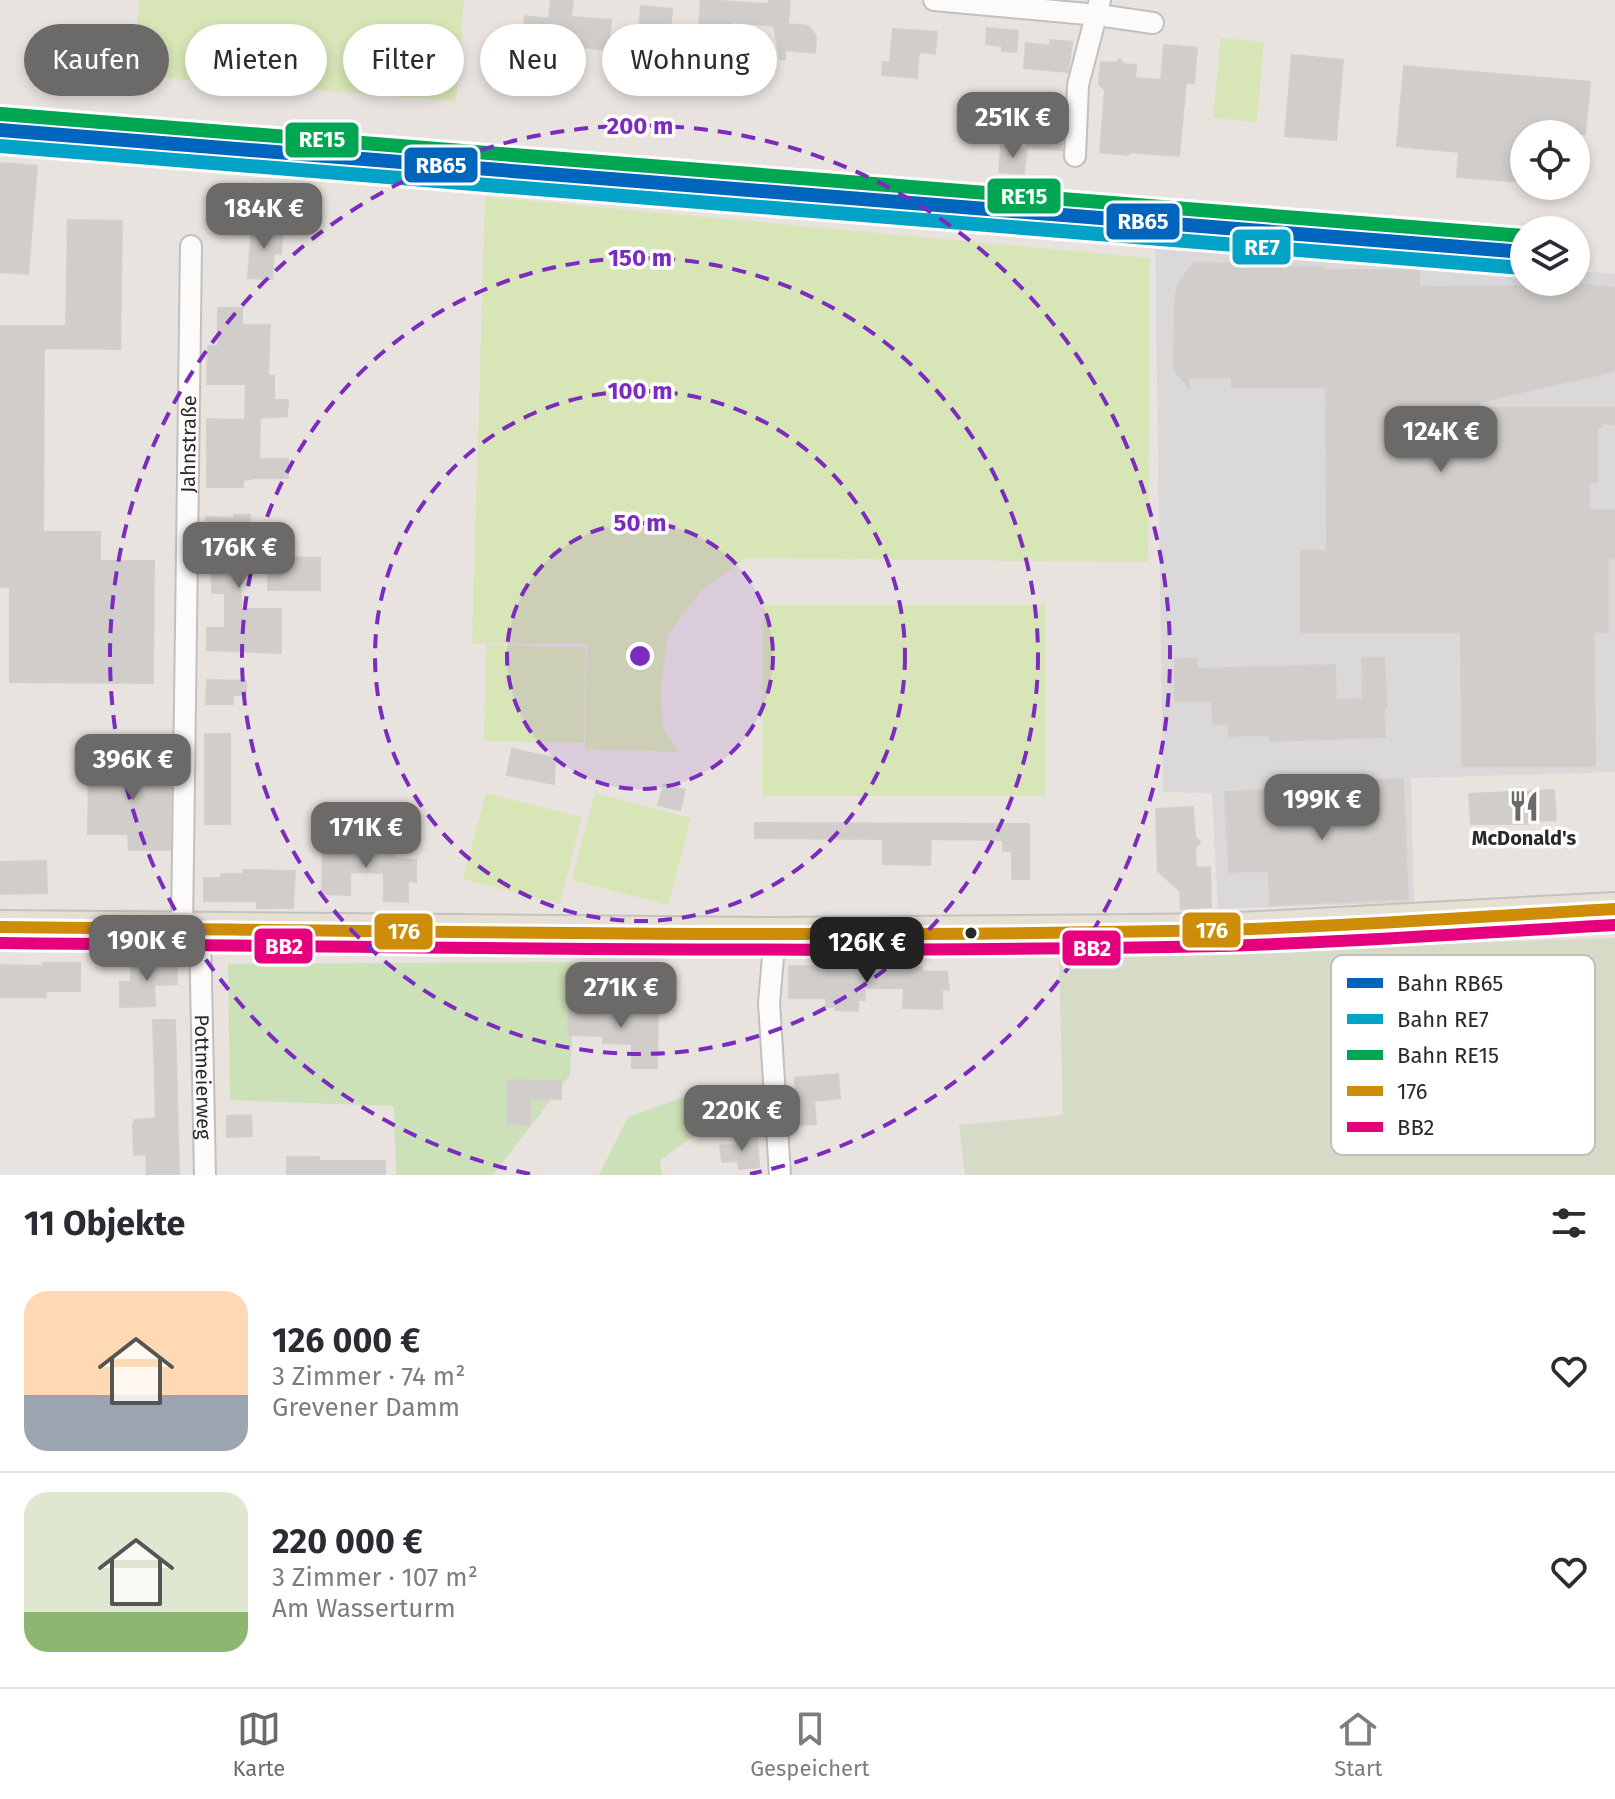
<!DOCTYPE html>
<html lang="de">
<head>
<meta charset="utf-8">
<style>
  body { margin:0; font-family:"Fira Sans",sans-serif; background:#f2f2f3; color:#2b2b33; height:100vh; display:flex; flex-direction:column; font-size:30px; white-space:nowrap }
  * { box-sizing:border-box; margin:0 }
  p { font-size:26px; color:#7c7c81 }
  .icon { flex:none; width:44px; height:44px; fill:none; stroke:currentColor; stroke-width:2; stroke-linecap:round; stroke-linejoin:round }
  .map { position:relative; height:1175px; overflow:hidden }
  .sheet { display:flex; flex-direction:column; background:#fff; flex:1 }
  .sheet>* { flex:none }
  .top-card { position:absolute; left:24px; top:24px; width:800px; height:72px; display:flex; gap:16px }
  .tools { position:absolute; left:1510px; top:120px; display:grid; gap:16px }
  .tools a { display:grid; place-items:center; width:80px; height:80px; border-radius:50%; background:#fff; box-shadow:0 4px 12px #0003; font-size:40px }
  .price { position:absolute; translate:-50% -68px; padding:0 18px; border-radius:16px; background:#6c6a68; color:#fff; font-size:26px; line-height:52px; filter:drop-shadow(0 2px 4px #0008) }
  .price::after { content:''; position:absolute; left:50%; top:48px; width:24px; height:18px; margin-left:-12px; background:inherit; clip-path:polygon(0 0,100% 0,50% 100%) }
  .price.on { background:#222; color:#fff }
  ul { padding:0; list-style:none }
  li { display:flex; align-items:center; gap:24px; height:200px; padding:0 24px }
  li+li { border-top:2px solid #e1e1e2 }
  li span { display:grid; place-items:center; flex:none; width:224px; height:160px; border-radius:24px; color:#555 }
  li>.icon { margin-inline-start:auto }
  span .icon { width:96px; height:96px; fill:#fffc; stroke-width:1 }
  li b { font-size:34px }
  h2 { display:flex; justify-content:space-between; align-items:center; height:96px; padding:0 24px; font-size:34px }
  .chip { padding:0 28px; border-radius:36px; background:#fff; box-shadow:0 4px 12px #0003; font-size:28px; line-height:72px }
  .chip.on { background:#6c6a68; color:#fff }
  .tab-bar { display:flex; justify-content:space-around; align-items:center; height:112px; border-top:2px solid #e1e1e2; background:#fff; font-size:22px; color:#7c7c81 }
  .tab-bar a { display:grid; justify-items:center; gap:4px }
  .tab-bar .on { color:#6c6a68 }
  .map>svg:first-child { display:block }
  .industrial { fill:#dbd8da }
  .green { fill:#cde1b8 }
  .cemetery { fill:#d5dbc6 }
  .pitch { fill:#d8e5b6 }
  .building { fill:#d0cdca; stroke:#d2cfcb; stroke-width:2 }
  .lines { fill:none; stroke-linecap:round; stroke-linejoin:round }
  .street-casing { stroke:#c1c0c0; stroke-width:24 }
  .primary-casing { stroke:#c4c2c0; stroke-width:36 }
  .street { stroke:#fcfbfa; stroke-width:20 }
  .primary { stroke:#e5e0d3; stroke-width:32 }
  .bus-1-casing { stroke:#fff; stroke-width:18 }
  .bus-2-casing { stroke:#fff; stroke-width:18 }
  .bus-1 { stroke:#ce8d08; stroke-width:12 }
  .bus-2 { stroke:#e5007d; stroke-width:12 }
  .rail-1-casing { stroke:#fff; stroke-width:20 }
  .rail-2-casing { stroke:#fff; stroke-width:20 }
  .rail-3-casing { stroke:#fff; stroke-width:20 }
  .rail-1 { stroke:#0065bd; stroke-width:14 }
  .rail-2 { stroke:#02a3c6; stroke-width:14 }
  .rail-3 { stroke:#00a651; stroke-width:14 }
  .ring { fill:none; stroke:#7b2cbf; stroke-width:4; stroke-dasharray:14 10 }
  .bus-dot { fill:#292929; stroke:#fff; stroke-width:3 }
  .labels { text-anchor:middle; stroke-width:7; stroke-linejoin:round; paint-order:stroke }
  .street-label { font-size:20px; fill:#292929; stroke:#fff }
  .poi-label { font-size:20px; font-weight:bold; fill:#292929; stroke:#fff }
  .key { fill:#fff; stroke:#bfbfbf; stroke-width:2 }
  .key-label { font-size:22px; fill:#292929 }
  .centre { fill:#7b2cbf; stroke:#fff; stroke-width:4 }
  .ring-label { font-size:24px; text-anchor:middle; font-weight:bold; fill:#7b2cbf; stroke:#fff; stroke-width:7; stroke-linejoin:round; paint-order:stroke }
  .line-badge { stroke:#fff; stroke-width:3 }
  .badge-label { font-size:22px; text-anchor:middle; font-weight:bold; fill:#fff }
</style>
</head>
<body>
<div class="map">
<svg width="1615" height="1175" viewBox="0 0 1615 1175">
  <rect width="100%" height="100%" fill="#e8e3de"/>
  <path class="industrial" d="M1155,240l369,27v15h52v-11l39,3v498l-204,6 3,124 -196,7 -6,-116 -49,-1z"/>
  <g class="green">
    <path d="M577,962l-7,113 -77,100h-97l-2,-69 -164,-6 -2,-136z"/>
    <path d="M706,1089l4,36 -50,35 2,15h-63l29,-58z"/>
  </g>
  <path class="cemetery" d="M1615,938v237h-650l-6,-50 104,-10 -4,-158z"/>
  <g class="pitch">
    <path d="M139,0h325l-8,101 -322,-25z"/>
    <path d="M1221,38l43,4 -7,80 -44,-4z"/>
    <path d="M485,197l665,61 -2,304 -402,-4 -46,34 -32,42 -7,51 1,40 15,27 -92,-3 2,-106 -115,1z"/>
    <path d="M763,605h283v191h-284z"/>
    <path d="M486,645l99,2 -1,96 -100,-2z"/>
    <path d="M486,793l96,24 -22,87 -97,-25z"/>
    <path d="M595,793l96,25 -23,87 -96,-25z"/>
  </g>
  <g class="building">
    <path d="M551,0h22l-2,17 40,3 -2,22 29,3 3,-39 31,3 -3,36 -13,-1 -2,29 -25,-2 1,-9 -22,-3 1,-9 -45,-5v8l-42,-4 3,-33 24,3z"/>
    <path d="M701,0l68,4v-4h21l-2,24 20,2 8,10 -1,17 -30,-3v9h-5l-6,-33 -42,-4 -2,18 -32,-3z"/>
    <path d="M987,28l31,3 -2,21 -14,-1v-5l-16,-2z"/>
    <path d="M893,29l44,3 -2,22 -16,-2 -2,26 -35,-3 1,-13 7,1z"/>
    <path d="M1050,40l22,2 -4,30 -44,-4 2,-25 24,3z"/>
    <path d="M1164,45l33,3 -3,35h-8l-7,73 -50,-4 -1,3 -28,-3 5,-62 -6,-6 2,-22 14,1 5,-4 4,5 12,1 -1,13 26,2z"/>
    <path d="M1292,55l51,5 -7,80 -51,-4z"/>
    <path d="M1404,66l186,16 -5,52h-61v48l-67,-5 2,-25 -62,-6z"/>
    <path d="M1029,120l34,3 -1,27 -35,-2z"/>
    <path d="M1001,146l26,2 -3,26 -25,-2z"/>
    <path d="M0,163l37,3 -9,108 -28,-2z"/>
    <path d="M68,220l54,1 -2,128 -76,-1 -1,184h57v29h54l-1,122 -143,-1v-95h-10v-261h66z"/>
    <path d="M252,225l31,2 -2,27 -7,-1 -2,26 -24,-1z"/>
    <path d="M1194,263l77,1v3h53v3h95v17l161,-1 1,-2 34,4v83l-136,31v6h135v16h-13v3h-4v55h-8v28h26v48h-7v74h-14l1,134h-133l-1,-134h-160v-81h26l-1,-164h-94v-10h-43v11l-15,-18 1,-71 4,-17z"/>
    <path d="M218,308h24v17h28l-2,51h6v24h14l-1,16 -27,2 -1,41h29v19h-32l-13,2v7h-36v-68l38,1 1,-36h-39l1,-38h10z"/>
    <path d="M234,515h16v25h21v16h-31l1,53h40v44l-74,-3v-22h18v-35h-13l-1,-49h-5v-27l28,1z"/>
    <path d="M268,557l52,1v32h-52z"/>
    <path d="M1197,658v11l138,-4 1,35 27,-1 -1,-41h22l3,49h-3l1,30 -115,4v-6l-41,1v-12h-16l-1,-23h-37v-42z"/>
    <path d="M207,680l39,1v14h-13v9h-27z"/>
    <rect x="205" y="734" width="25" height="90"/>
    <path d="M512,749l43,9 -1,26 -47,-9z"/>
    <path d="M128,757h43l-1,93h-41l-1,-16h-40l1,-66h39z"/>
    <path d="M1403,779l5,120 -138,6 -1,-34 -40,1 -4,-80 45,-2v-4l51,2v5l45,-2v-11z"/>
    <path d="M664,784l21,6 -5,20 -22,-5z"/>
    <path d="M1554,790l2,30 -27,1v3h-58l-2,-30z"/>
    <path d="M1193,807l2,30 5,5 -5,6 1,20 14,-1 1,40 -30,2 -1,-18 -22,-20 -2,-62z"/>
    <path d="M755,823l274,1v55h-17v-28h-9v-11l-72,-1 -1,26 -47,-1v-25l-128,-1z"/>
    <path d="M323,843l27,1v4l45,1v10l21,1v22l-8,-1v21l-24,-1v-28l-34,-1v23l-28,-1z"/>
    <path d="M46,861l1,32 -47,1v-32z"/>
    <path d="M243,870l52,1 -2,37h-36v-7h-53v-23h17v-4h22z"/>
    <path d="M131,962h46v22l-23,1 1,21 -35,1v-25h11z"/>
    <path d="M43,963h37v28h-34v6h-46v-32l43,1z"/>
    <path d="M789,966l133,1v4l25,1 2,18 -7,-1v20l-39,-1 1,-20h-40l1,12h-7v11l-23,-1v-3h-9v-9h-37z"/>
    <path d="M569,1008h89l-1,60h-25v-24l-29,-1v-7l-35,-1z"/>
    <path d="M153,1020h22l4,155h-32l-1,-21 -12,1 -1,-31 2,-4 21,-2z"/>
    <path d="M838,1074l2,24 -26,3 2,23 -17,1 -4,-47z"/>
    <path d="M508,1080l53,1v18h-31v26l-23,-1z"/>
    <path d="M251,1115l1,21 -25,1v-21z"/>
    <path d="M757,1136l2,31 -20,2 -1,-8 -16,1 -2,-16 17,-1v-8z"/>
    <path d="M287,1157h32v4h66v14h-98z"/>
  </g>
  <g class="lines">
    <defs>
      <g id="street">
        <path d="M934,0l164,15 55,8"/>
        <path d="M1075,156l3,-71 22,-85"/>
        <path id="s1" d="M182,930l9,-684"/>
        <path id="s2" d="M200,931l5,244"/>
        <path d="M775,934l-6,69 11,172"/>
      </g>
      <path id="primary" d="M0,927l775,7 365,-3 82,-1 393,-21"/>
    </defs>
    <use href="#street" class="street-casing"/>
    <use href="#primary" class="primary-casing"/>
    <use href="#street" class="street"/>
    <use href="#primary" class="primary"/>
    <defs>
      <path id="bus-1" d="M0,927c406,4 812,12 1218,3 132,-3 265,-14 397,-21"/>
      <path id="bus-2" d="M0,943c406,4 812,11 1218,3 132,-3 265,-14 397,-21"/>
    </defs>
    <use href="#bus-1" class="bus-1-casing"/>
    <use href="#bus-2" class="bus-2-casing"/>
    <use href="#bus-1" class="bus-1"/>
    <use href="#bus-2" class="bus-2"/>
    <defs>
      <path id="rail-1" d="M0,130l1524,122"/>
      <path id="rail-2" d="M0,146l1523,122"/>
      <path id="rail-3" d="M1,114l1523,122"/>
    </defs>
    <use href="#rail-1" class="rail-1-casing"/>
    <use href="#rail-2" class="rail-2-casing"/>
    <use href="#rail-3" class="rail-3-casing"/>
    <use href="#rail-1" class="rail-1"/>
    <use href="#rail-2" class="rail-2"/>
    <use href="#rail-3" class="rail-3"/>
  </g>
  <circle cx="640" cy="656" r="133" fill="#7b2cbf" fill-opacity=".12"/>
  <g class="ring">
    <circle cx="640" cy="656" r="133"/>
    <circle cx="640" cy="656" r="265"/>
    <circle cx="640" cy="656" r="398"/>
    <path d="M530 1174A530 530 0 1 1 750 1174"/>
  </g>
  <defs>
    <symbol id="restaurant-bare" viewBox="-9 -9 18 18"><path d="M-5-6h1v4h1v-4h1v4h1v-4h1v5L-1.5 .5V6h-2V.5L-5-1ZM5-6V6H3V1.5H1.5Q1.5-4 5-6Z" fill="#6c6a68" stroke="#fff" stroke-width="2.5" paint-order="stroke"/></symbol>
  </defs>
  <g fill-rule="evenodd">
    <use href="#restaurant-bare" x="1502" y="784" width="44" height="44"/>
  </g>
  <circle class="bus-dot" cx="971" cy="933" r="7"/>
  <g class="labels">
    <g class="street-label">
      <text dy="7" stroke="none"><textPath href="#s1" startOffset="486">Jahnstraße</textPath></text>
      <text dy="7" stroke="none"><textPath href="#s2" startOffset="146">Pottmeierweg</textPath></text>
    </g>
    <g class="poi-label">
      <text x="1524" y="845">McDonald's</text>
    </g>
  </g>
  <rect x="1331" y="955" width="264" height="200" rx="12" class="key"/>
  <rect x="1347" y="978" width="36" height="10" fill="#0065bd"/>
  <rect x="1347" y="1014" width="36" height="10" fill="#02a3c6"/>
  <rect x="1347" y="1050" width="36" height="10" fill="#00a651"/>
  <rect x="1347" y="1086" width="36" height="10" fill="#ce8d08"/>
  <rect x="1347" y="1122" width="36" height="10" fill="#e5007d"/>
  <g class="key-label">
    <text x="1397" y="991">Bahn RB65</text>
    <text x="1397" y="1027">Bahn RE7</text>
    <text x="1397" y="1063">Bahn RE15</text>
    <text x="1397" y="1099">176</text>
    <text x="1397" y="1135">BB2</text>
  </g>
  <circle cx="640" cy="656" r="12" class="centre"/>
  <g class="ring-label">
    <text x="640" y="134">200 m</text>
    <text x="640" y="266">150 m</text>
    <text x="640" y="399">100 m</text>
    <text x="640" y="531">50 m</text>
  </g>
  <g class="line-badge">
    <rect x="284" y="121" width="76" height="38" rx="8" fill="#00a651"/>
    <rect x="403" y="146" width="76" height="38" rx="8" fill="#0065bd"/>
    <rect x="986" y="177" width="76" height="38" rx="8" fill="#00a651"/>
    <rect x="1105" y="202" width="76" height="39" rx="8" fill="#0065bd"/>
    <rect x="1231" y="228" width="61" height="38" rx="8" fill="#02a3c6"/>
    <rect x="1181" y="911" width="61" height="38" rx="8" fill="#ce8d08"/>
    <rect x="373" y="912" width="61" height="39" rx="8" fill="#ce8d08"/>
    <rect x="253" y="927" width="61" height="38" rx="8" fill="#e5007d"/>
    <rect x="1061" y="929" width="61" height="38" rx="8" fill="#e5007d"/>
  </g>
  <g class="badge-label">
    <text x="322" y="147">RE15</text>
    <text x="441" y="173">RB65</text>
    <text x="1024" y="204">RE15</text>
    <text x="1143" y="229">RB65</text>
    <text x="1262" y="255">RE7</text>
    <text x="1212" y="938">176</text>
    <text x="404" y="939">176</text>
    <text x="284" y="954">BB2</text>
    <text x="1092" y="956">BB2</text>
  </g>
</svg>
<div class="tools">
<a><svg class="icon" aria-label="locate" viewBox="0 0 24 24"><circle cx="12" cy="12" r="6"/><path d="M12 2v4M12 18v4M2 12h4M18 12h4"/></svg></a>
<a><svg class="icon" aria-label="layers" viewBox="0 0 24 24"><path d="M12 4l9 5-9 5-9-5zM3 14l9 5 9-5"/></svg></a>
</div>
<b class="price" style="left:1013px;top:160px">251K €</b>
<b class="price" style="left:264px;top:251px">184K €</b>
<b class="price" style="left:1441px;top:474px">124K €</b>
<b class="price" style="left:239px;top:590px">176K €</b>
<b class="price" style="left:133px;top:802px">396K €</b>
<b class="price" style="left:1322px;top:842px">199K €</b>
<b class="price" style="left:366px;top:870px">171K €</b>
<b class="price" style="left:147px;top:983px">190K €</b>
<b class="price on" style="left:867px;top:985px">126K €</b>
<b class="price" style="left:621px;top:1030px">271K €</b>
<b class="price" style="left:742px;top:1153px">220K €</b>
<div class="top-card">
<a class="chip on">Kaufen</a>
<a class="chip">Mieten</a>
<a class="chip">Filter</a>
<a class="chip">Neu</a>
<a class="chip">Wohnung</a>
</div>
</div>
<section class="sheet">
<h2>11 Objekte<svg class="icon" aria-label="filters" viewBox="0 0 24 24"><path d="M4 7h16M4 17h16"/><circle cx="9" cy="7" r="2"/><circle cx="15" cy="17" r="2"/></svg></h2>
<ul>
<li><span style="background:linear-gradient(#ffd9b3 65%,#9aa5b1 0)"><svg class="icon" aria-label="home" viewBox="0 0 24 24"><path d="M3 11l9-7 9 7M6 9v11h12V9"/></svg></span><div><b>126 000 €</b><p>3 Zimmer · 74 m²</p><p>Grevener Damm</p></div><svg class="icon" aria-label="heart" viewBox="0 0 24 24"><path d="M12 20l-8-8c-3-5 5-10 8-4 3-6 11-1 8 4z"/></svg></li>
<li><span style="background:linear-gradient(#dfe7d0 75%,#8fb573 0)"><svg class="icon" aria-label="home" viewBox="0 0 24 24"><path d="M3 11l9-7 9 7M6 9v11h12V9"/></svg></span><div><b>220 000 €</b><p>3 Zimmer · 107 m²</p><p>Am Wasserturm</p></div><svg class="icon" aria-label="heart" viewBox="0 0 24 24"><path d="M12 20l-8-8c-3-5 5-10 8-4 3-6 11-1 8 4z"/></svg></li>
</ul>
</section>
<nav class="tab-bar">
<a class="on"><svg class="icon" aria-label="map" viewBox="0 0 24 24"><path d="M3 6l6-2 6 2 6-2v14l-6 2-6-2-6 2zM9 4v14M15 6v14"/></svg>Karte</a>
<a><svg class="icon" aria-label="saved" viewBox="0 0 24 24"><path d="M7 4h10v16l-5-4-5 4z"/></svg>Gespeichert</a>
<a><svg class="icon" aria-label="home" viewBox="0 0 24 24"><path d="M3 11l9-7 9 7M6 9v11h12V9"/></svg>Start</a>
</nav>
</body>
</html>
